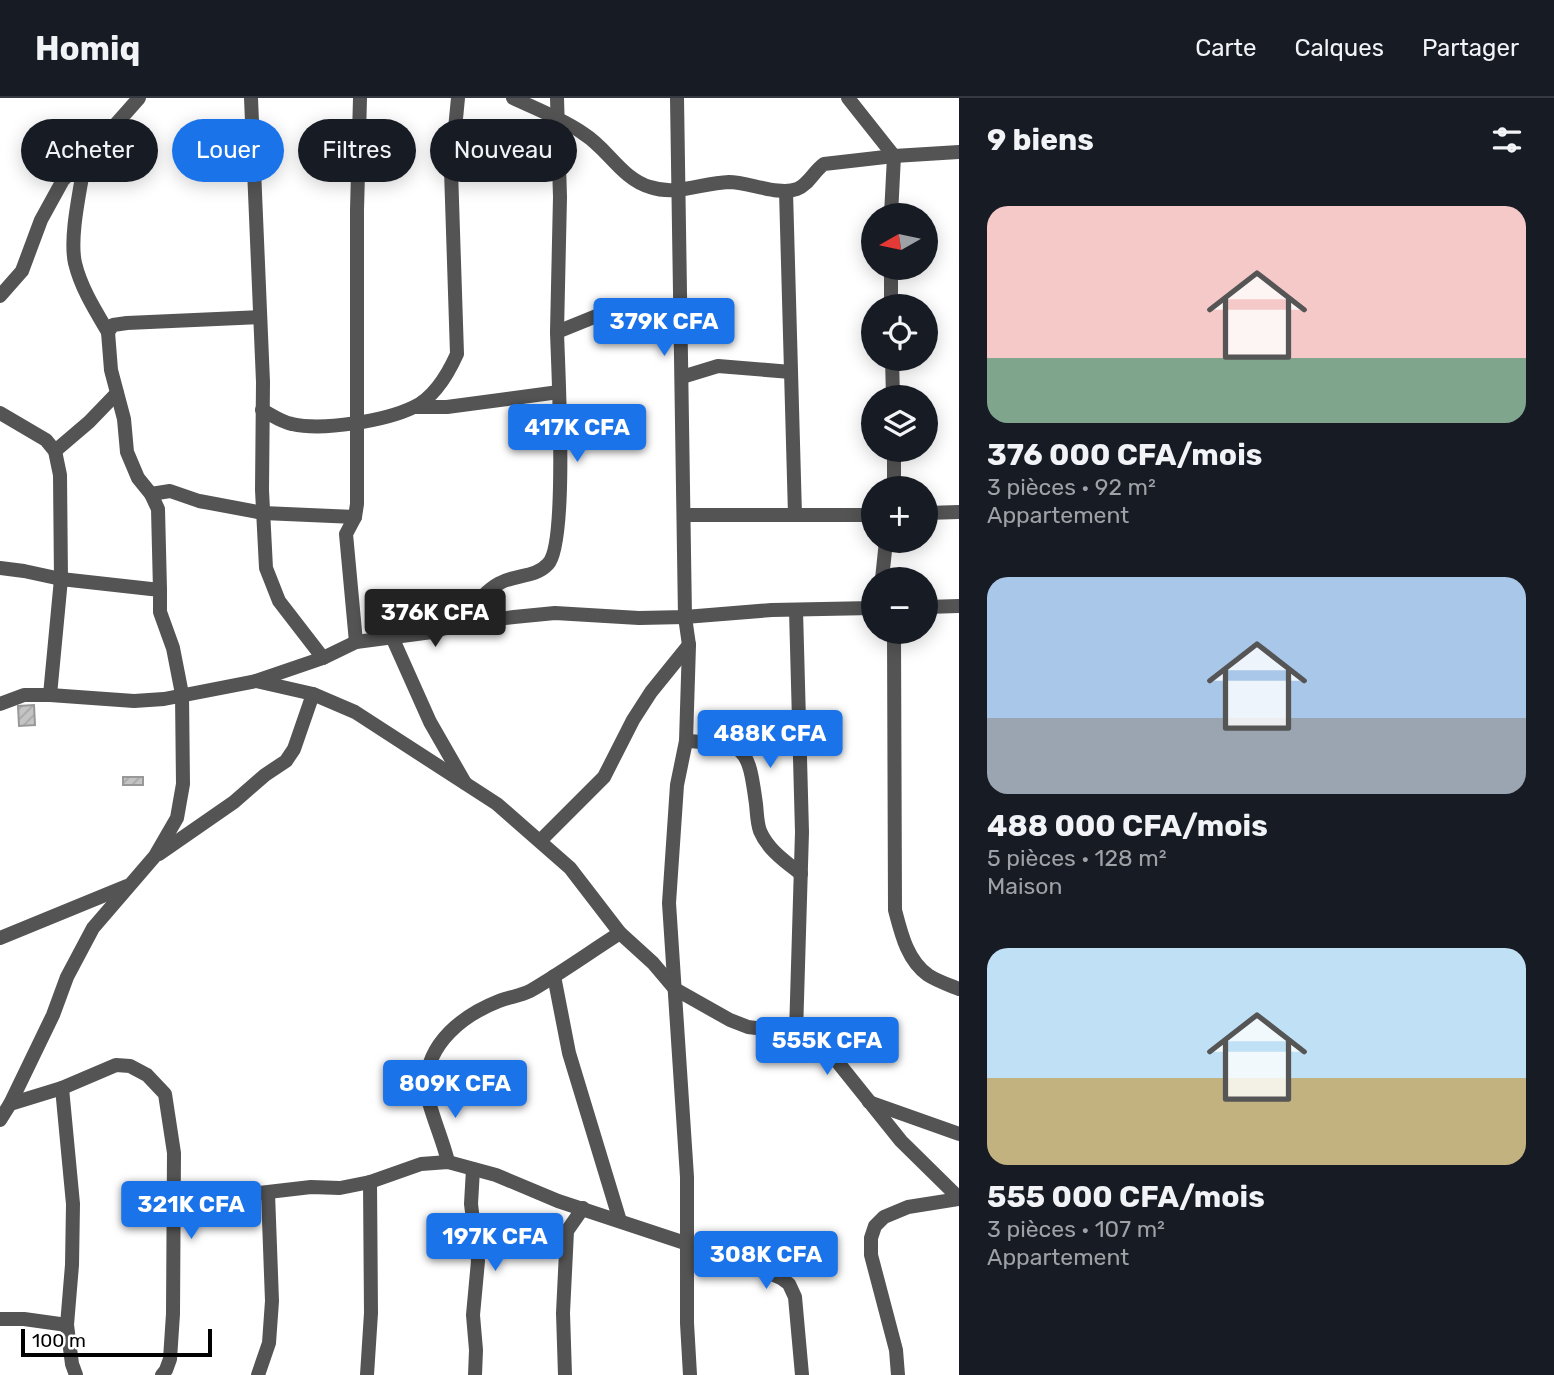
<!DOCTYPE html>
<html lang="fr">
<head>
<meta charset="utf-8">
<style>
  body { margin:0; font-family:Rubik,sans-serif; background:#242831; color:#f1f3f6; height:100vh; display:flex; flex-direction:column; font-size:26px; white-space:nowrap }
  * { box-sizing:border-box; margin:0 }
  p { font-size:23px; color:#9ea1a6 }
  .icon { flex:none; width:38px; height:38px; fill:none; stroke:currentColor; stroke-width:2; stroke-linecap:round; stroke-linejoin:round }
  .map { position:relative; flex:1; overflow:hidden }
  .details { display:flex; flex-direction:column; background:#171b24; width:595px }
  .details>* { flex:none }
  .top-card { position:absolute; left:21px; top:21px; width:665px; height:63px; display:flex; gap:14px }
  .needle { width:46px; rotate:261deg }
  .tools { position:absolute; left:861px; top:105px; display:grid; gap:14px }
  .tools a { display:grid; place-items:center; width:77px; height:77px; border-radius:50%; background:#171b24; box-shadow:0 4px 18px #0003; font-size:35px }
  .scale { position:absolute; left:21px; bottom:18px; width:191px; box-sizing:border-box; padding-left:7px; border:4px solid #000; border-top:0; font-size:19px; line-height:24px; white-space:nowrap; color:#000; -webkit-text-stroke:5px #fff; paint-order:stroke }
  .price { position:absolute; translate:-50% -60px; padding:0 16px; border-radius:7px; background:#1a73e8; color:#fff; font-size:23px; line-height:46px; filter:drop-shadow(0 2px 4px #0008) }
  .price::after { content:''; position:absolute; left:50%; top:42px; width:21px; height:16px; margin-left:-10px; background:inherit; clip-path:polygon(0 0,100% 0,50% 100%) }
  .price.active { background:#222; color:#fff }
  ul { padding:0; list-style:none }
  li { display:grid; align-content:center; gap:14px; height:371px; padding:0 28px }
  li span { display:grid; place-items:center; height:217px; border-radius:21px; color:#555 }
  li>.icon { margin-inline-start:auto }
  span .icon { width:126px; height:126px; fill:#fffc; stroke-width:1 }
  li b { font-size:30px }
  h2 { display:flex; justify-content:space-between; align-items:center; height:84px; padding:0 28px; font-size:30px }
  .chip { padding:0 24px; border-radius:32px; background:#171b24; box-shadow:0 4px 18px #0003; font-size:24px; line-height:63px }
  .chip.active { background:#1a73e8; color:#fff }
  header { display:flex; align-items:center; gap:42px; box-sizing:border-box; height:98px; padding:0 35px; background:#171b24; border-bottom:2px solid #363941 }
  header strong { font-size:33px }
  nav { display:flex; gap:38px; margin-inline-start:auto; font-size:24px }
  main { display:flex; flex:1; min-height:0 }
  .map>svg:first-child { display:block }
  .building { fill:url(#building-hatch); stroke:#989898; stroke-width:2 }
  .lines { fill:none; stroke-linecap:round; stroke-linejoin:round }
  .minor { stroke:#545454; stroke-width:14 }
</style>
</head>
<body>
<header>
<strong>Homiq</strong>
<nav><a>Carte</a><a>Calques</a><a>Partager</a></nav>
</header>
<main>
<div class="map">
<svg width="959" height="1277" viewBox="0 0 959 1277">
  <defs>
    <pattern id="building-hatch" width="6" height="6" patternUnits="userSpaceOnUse" patternTransform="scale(1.75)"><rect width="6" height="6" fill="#c4c4c4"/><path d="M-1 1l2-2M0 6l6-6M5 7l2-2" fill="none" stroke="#a7a7a7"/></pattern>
  </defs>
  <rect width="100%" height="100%" fill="#fff"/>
  <g class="building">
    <path d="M34,607l1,20 -16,1 -1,-20z"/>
    <rect x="123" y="679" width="20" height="8"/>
  </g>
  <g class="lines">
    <g class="minor">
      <path d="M251,0l12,284 -1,108 4,78 13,33 44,57"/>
      <path d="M513,0c23,11 50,21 71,36 24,15 38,45 66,53 27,9 51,-4 79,-5 19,0 50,14 68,7 11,-4 17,-18 27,-25l70,-8 65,-4"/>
      <path d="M677,0l8,519 4,28 -3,96 -9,44 -8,118 18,274v146l3,52"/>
      <path d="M848,0l46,58 -3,59"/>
      <path d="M85,61c-4,28 -16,77 -10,104 6,25 20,47 33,69"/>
      <path d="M786,93l9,324"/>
      <path d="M891,170v38"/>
      <path d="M0,198l22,-25 19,-51 22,-40 22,-21 54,-61"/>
      <path d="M557,234l3,-135 -3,-99"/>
      <path d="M892,261l1,38"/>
      <path d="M682,279l36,-11 73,6"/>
      <path d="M415,309h32l112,-15"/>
      <path d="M262,312c10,5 19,12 30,14 31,7 93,-3 122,-17 21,-10 34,-33 43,-53l-6,-184 7,-72"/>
      <path d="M0,315l46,27 9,11 5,24 1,104 -11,116"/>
      <path d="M894,352v38"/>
      <path d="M55,353l34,-29 28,-29"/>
      <path d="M151,396l19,-3 29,10 64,12 92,4"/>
      <path d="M926,415l33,-1"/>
      <path d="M684,417h189"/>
      <path d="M0,470l24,3 37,8 99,11v22l13,36 9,46 1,90 -6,34 -22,38 -62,72 -26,49 -14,38 -43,89 -10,16"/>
      <path d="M882,481l4,-38"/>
      <path d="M160,492l-2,-81 -7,-15 -13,-16 -11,-26 -3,-33 -13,-49 -3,-38 5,-7 14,-2 133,-6"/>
      <path d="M926,509l33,-1"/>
      <path d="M796,512l6,222 -6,201"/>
      <path d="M459,526c12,-14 24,-32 41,-41 16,-9 35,-5 48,-19 20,-20 10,-196 9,-232l42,-17 29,-3 53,16"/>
      <path d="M894,534l1,278c6,23 12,50 33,65 9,6 21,10 31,14"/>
      <path d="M392,539l38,85 35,61"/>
      <path d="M356,544l-10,-108 9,-17 2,-13v-294l3,-112"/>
      <path d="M256,583l57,13 42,18 142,92 73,64 50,65 33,30 22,26 55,31 18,7 48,6 22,9 18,18 65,81 58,57"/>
      <path d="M0,606l24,-9h26l84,6 30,-2 92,-18 67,-23 33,-16 76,-10 27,-8 55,-7 41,-4 84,5 46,-1 87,-7 101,-2"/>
      <path d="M686,643c60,3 62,4 70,63 1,9 1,19 4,27 8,19 26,31 41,43"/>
      <path d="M540,743l64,-64 29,-57 18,-28 38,-47"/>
      <path d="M159,756l75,-52 31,-27 21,-14 8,-12 19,-55"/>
      <path d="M0,840l127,-52"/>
      <path d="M554,878l15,77 51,168"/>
      <path d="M62,990l11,116 -1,61 -5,60 5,39 4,11"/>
      <path d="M869,1004l90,32"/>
      <path d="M10,1006l52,-16 54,-23 14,1 17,9 18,19 9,59 -1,161 -3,45 -4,11 -4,5"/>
      <path d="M448,1064c-4,-20 -23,-62 -22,-77 1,-42 37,-70 73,-84 10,-4 21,-5 31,-10 31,-18 60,-39 90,-58"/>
      <path d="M473,1071l-2,35 7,57 -5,54 3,35 -1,25"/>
      <path d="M173,1105l138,-16 29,1 30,-6 51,-18 27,-2 48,13 62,26 130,43 30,13 43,12 20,9 8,6 6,13 7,78"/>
      <path d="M0,1221h24l43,6"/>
      <path d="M258,1277l11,-32 3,-42 -4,-108"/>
      <path d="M367,1277l4,-62 -1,-131"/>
      <path d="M565,1277l-2,-62 4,-82 16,-23"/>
      <path d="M898,1277l-2,-25 -25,-95v-17l4,-12 9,-9 24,-10 51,-8"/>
    </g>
  </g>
</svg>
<div class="tools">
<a><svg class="needle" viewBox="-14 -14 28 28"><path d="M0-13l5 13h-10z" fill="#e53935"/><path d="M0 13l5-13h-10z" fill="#9ea1a6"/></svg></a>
<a><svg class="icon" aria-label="locate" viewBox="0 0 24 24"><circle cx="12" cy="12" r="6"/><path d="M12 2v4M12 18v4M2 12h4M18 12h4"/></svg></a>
<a><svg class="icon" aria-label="layers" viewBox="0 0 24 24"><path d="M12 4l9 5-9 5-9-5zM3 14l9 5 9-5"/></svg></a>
<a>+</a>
<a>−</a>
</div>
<div class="scale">100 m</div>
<b class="price" style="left:664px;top:260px">379K CFA</b>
<b class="price" style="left:577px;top:366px">417K CFA</b>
<b class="price active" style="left:435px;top:551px">376K CFA</b>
<b class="price" style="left:770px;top:672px">488K CFA</b>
<b class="price" style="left:827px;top:979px">555K CFA</b>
<b class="price" style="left:455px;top:1022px">809K CFA</b>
<b class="price" style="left:191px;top:1143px">321K CFA</b>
<b class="price" style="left:495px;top:1175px">197K CFA</b>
<b class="price" style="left:766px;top:1193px">308K CFA</b>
<div class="top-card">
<a class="chip">Acheter</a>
<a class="chip active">Louer</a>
<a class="chip">Filtres</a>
<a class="chip">Nouveau</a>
</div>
</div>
<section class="details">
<h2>9 biens<svg class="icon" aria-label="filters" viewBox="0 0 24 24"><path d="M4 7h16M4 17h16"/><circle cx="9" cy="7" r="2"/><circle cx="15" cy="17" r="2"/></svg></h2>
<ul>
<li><span style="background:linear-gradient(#f6c9c9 70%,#7fa58c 0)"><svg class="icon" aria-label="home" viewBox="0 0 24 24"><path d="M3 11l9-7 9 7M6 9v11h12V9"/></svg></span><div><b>376 000 CFA/mois</b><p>3 pièces · 92 m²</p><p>Appartement</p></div></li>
<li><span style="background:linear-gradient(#a9c7e8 65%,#9aa5b1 0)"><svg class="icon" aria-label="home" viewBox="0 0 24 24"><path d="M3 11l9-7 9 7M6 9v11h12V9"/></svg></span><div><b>488 000 CFA/mois</b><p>5 pièces · 128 m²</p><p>Maison</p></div></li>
<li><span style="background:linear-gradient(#bfe0f5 60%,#c2b280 0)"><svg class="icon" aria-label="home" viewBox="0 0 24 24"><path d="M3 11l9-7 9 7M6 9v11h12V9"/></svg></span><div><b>555 000 CFA/mois</b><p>3 pièces · 107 m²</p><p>Appartement</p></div></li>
</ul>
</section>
</main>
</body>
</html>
